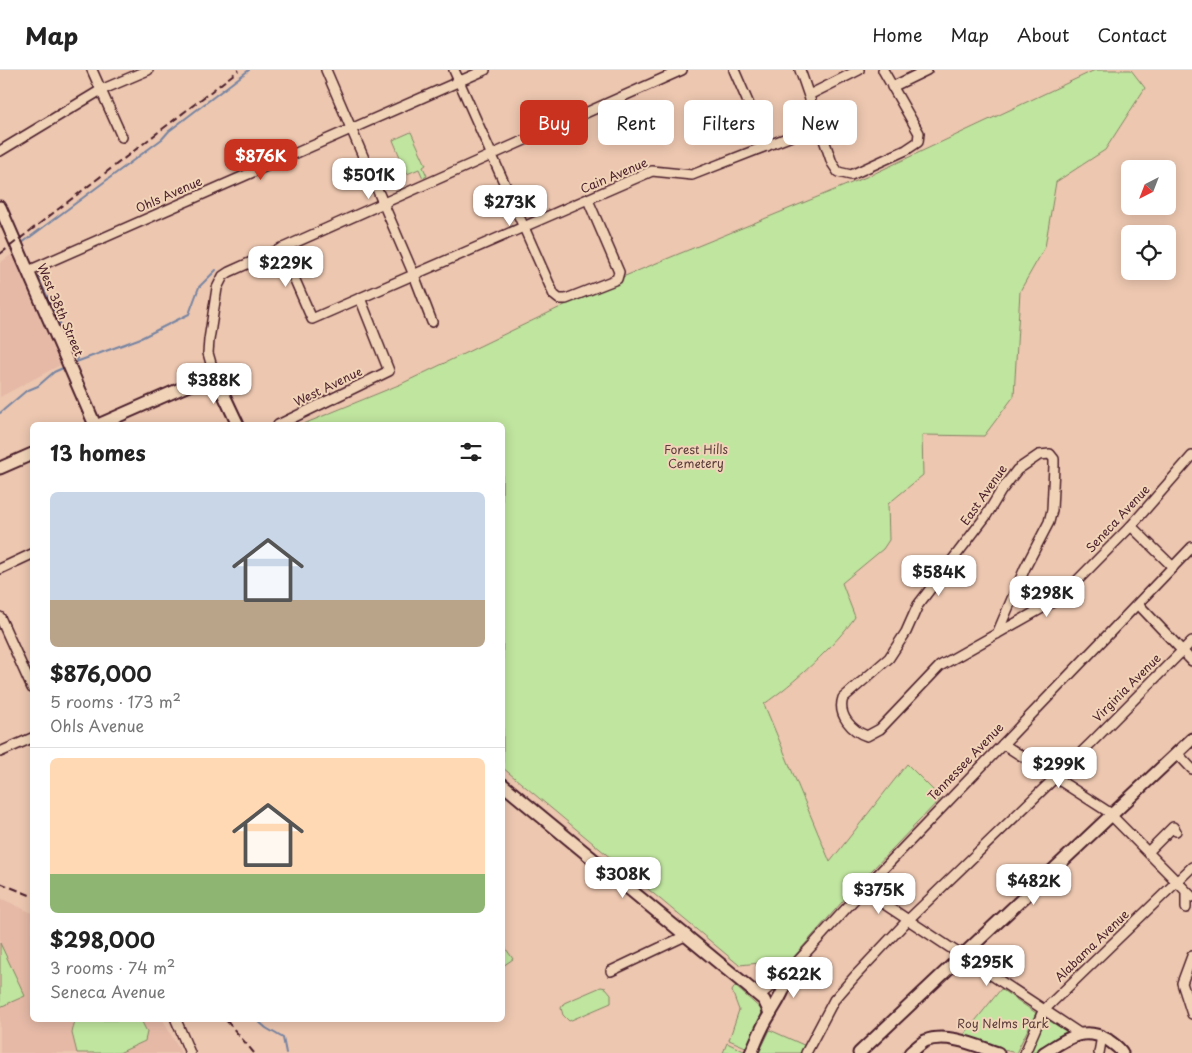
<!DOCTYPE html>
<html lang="en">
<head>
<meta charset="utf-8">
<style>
  body { margin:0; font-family:"Playpen Sans",sans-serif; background:#f2f2f2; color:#222; height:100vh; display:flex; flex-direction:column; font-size:19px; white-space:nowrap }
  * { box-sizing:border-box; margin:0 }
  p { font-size:16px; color:#767676 }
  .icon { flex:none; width:28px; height:28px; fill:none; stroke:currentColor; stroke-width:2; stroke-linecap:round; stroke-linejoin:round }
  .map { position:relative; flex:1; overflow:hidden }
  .side { position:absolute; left:30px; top:352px; width:475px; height:600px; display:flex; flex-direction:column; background:#fff; border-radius:8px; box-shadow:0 2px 12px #0003 }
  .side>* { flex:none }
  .top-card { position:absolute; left:520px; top:30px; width:475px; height:45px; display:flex; gap:10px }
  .needle { width:32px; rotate:222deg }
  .controls { position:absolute; left:1121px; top:90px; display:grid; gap:10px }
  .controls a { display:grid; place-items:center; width:55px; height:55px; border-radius:8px; background:#fff; box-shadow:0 2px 12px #0003; font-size:25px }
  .price { position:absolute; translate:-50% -42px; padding:0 11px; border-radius:10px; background:#fff; color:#222; font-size:16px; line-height:32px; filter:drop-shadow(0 1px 2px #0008) }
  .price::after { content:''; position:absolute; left:50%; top:30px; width:15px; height:11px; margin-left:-8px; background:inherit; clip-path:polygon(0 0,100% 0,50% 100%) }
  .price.on { background:#c8321e; color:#fff }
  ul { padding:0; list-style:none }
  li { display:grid; align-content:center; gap:10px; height:265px; padding:0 20px }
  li+li { border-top:1px solid #e0e0e0 }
  li span { display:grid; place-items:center; height:155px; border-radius:8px; color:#555 }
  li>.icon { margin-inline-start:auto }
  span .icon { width:90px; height:90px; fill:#fffc; stroke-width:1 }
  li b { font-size:21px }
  h2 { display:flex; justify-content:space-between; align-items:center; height:60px; padding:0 20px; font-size:21px }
  .chip { padding:0 18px; border-radius:8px; background:#fff; box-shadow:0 2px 12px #0003; font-size:18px; line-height:45px }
  .chip.on { background:#c8321e; color:#fff }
  header { display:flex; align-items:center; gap:30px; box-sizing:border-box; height:70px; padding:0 25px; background:#fff; border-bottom:1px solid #e0e0e0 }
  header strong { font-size:24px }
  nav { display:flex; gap:28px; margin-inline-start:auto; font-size:18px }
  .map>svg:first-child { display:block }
  .built { fill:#e5b9a6 }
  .green { fill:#c0e59f; stroke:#858265 }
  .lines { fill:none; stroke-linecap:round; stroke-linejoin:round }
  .stream { stroke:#7684a2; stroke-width:2 }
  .minor-casing { stroke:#4a1f2b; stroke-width:12 }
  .major-casing { stroke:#4a1f2b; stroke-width:15 }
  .minor { stroke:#f1d4b8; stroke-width:9 }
  .major { stroke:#f1d4b8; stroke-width:11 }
  .rail { stroke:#4a1f2b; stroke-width:2; stroke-dasharray:8 4; stroke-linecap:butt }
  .labels { text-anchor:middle; stroke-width:4; stroke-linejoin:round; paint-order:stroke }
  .street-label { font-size:12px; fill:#4a1f2b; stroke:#f1d4b8 }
  .park-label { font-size:12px; fill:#5c3d3c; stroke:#f1d4b8 }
</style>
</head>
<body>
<header>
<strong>Map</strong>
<nav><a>Home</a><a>Map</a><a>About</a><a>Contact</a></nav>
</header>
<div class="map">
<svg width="1192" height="983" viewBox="0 0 1192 983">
  <rect width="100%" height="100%" fill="#edc7b0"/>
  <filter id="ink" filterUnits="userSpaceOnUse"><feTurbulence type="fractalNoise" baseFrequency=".02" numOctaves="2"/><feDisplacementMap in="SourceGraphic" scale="10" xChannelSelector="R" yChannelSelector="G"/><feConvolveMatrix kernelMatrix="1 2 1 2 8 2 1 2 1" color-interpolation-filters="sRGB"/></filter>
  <g filter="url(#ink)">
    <g class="built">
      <path d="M12,184l48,111 -60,32v-134z"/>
      <path d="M0,828l32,15v107h131l18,33h-181z"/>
    </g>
    <g class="green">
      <path d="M1095,0h36l14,18 -40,62 -49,32 -11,65 -25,44 -6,105 -30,40 -62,-1 1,40 -35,29 1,36 -6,9 -41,34 13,34c-18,27 -63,68 -91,87l66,158 77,-98 34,34 -91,95 -59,67 -52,5 -236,-197 -1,-343h-201l100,-41 224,-108 246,-101z"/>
      <path d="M411,62l15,33 -3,2 4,9 -4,2 -4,-9 -12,5 -14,-34z"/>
      <path d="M0,873l25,53 -25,11z"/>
      <path d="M502,873l11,16 -10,7h-1z"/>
      <path d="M735,916l27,24 -1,7 -13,31 -19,-8 10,-30 -7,-19z"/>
      <path d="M601,917l5,1 5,6v9l-42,18 -6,-6 -2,-7 3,-5z"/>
      <path d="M1001,919l35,24 -20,40 -52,-13 -1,-4z"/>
      <path d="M1045,948l24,15 -28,18 -11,2 -1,-3z"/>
      <path d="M75,950h66l6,12 -2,9 -26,12h-42l-5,-20z"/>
      <path d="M770,960l36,16 -3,7h-44z"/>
      <path d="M727,973l19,9v1h-23z"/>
    </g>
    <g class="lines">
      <g class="stream">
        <path d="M30,191l-8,-18 140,-104 7,-8 80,-61"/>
        <path d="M37,205l41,86"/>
        <path d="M76,292l65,-24 48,-24 10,-27 17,-17"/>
        <path d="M0,343l26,-22 12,-5 16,-14 9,-4"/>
        <path d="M257,950l9,8 17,10 3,15"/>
      </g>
      <defs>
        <g id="minor">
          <path d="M92,0l30,67"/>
          <path d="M326,0l88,205 18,47"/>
          <path d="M454,0l100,225 5,4h7l51,-20 2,-7 -31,-72"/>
          <path d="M734,0l33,76"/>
          <path d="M800,0l32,93 6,9 13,3 55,-25 12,-8 1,-9 -36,-63"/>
          <path d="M892,17l35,-17"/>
          <path d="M809,25l50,-25"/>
          <path d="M0,81l101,-61 47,-20"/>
          <path d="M281,178l31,71 340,-148 40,4 128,-50"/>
          <path d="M28,201l457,-201"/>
          <path d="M214,304l-6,-21 1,-13 8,-52 6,-12 6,-4 453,-202"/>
          <path d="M278,355l111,-54 -29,-73"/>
          <path d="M1131,456l42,41"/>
          <path d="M0,499l32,-15"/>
          <path d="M1138,534l54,57"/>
          <path d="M0,547l32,71"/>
          <path d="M997,564l28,-66 24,-46 3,-12 2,-44v-7l-4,-5 -11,1 -22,15 -16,21 -15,25 -68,89 -12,27 -17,26 -46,40c-6,17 9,33 24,38l13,-7 60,-63 120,-68 71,-72 61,-70"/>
          <path d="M1003,674l104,67 85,86"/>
          <path d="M0,682l32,-14"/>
          <path d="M1177,683l15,16"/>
          <path d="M1148,782l25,-25 3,4"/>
          <path d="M863,820l216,143"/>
          <path d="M1186,838v-15"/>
          <path d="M1192,886l-10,27 10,31"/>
          <path d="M611,901l76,-36"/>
          <path d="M759,926l29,-24 75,-82 329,-343"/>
          <path d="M176,950l14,33"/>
          <path d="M806,983l28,-53 22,-25 52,-55 183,-177 101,-102"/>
          <path d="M1025,983l18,-42 149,-144"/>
          <path d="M1099,983l3,-17"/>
        </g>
        <g id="major">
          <path d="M0,137l95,218"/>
          <path d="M98,355l116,-51 24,51"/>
          <path d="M0,398l32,-14"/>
          <path d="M502,714l262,216 6,13"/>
          <path d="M751,983c6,-13 11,-27 19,-39 8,-14 16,-24 18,-42"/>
          <path d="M859,983l333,-314"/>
          <path d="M910,983c5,-4 10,-9 15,-12 22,-9 52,5 73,12"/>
          <path d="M1044,983c21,-13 39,-28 64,-13 5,4 11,7 14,13"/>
        </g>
      </defs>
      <use href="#minor" class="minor-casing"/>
      <use href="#major" class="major-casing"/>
      <use href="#minor" class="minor"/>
      <use href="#major" class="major"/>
      <g class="rail">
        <path d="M0,184l239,-184"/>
        <path d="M0,813l32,13"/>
        <path d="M226,950l28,33"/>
      </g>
    </g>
  </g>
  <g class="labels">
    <g class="street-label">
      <text transform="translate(614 106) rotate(-23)" y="4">Cain Avenue</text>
      <text transform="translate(169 125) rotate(-24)" y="4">Ohls Avenue</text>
      <text transform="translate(60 240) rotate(67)" y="4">West 38th Street</text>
      <text transform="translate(328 317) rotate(-26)" y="4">West Avenue</text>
      <text transform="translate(984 425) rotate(-55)" y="4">East Avenue</text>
      <text transform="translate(1118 449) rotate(-47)" y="4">Seneca Avenue</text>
      <text transform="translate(1127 618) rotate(-45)" y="4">Virginia Avenue</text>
      <text transform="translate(966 692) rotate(-46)" y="4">Tennessee Avenue</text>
      <text transform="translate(1092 876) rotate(-44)" y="4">Alabama Avenue</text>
    </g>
    <g class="park-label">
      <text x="696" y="384">Forest Hills<tspan x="696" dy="14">Cemetery</tspan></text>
      <text x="1003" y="958">Roy Nelms Park</text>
    </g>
  </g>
</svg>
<div class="controls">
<a><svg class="needle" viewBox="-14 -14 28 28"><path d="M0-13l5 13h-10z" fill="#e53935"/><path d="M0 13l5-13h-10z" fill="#767676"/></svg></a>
<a><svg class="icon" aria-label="locate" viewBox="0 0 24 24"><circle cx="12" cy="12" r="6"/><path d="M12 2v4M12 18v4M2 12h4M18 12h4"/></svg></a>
</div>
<b class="price on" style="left:261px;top:111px">$876K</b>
<b class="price" style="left:369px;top:130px">$501K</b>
<b class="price" style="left:510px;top:157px">$273K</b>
<b class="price" style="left:286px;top:218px">$229K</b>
<b class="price" style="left:214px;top:335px">$388K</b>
<b class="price" style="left:939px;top:527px">$584K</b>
<b class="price" style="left:1047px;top:548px">$298K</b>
<b class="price" style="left:1059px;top:719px">$299K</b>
<b class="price" style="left:623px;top:829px">$308K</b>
<b class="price" style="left:1034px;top:836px">$482K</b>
<b class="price" style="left:879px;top:845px">$375K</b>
<b class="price" style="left:987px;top:917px">$295K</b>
<b class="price" style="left:794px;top:929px">$622K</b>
<div class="top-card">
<a class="chip on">Buy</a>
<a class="chip">Rent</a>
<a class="chip">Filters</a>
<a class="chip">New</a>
</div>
<section class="side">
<h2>13 homes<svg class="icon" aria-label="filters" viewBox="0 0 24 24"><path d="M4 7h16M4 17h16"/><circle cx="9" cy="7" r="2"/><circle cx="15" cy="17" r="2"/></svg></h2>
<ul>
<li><span style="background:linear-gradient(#c9d6e8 70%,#b9a48a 0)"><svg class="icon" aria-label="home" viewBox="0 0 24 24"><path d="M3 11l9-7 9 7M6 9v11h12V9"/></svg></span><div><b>$876,000</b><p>5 rooms · 173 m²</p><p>Ohls Avenue</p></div></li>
<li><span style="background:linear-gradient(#ffd9b3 75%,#8fb573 0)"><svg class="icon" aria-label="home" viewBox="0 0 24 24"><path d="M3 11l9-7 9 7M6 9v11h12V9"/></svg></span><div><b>$298,000</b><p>3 rooms · 74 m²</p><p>Seneca Avenue</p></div></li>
</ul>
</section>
</div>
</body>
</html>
